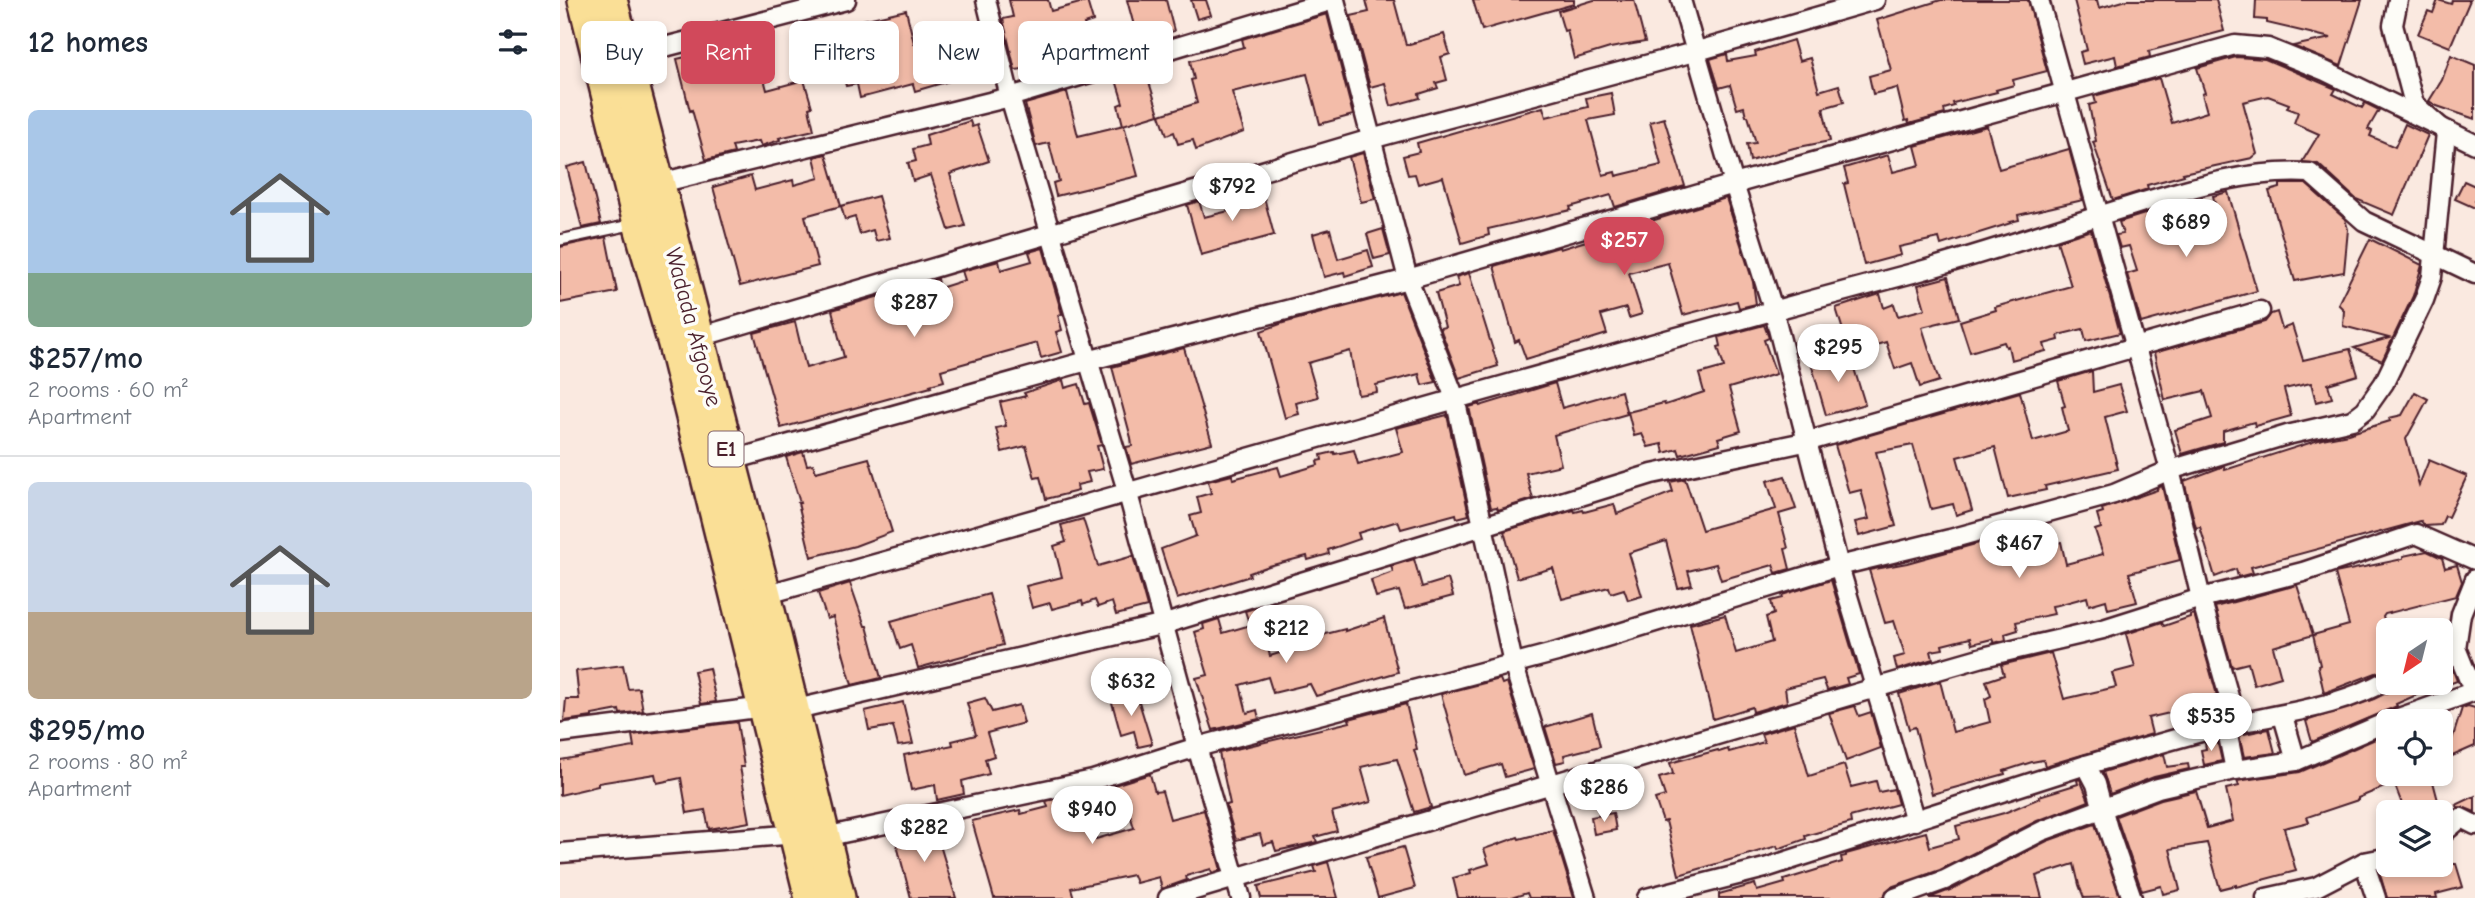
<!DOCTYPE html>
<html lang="en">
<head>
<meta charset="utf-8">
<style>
  body { margin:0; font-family:"Comic Neue",sans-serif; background:#f2f2f3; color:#1f2937; height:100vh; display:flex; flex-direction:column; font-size:26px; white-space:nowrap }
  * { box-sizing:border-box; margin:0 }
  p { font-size:23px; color:#747a83 }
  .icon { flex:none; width:38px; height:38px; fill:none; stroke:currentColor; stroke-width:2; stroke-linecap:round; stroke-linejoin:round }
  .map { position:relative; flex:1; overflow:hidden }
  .panel { display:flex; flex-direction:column; background:#fff; width:560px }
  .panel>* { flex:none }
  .top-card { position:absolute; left:21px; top:21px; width:665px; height:63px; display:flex; gap:14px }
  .needle { width:46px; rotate:215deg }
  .fabs { position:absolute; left:1816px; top:618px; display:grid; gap:14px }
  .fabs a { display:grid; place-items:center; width:77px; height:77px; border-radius:10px; background:#fff; box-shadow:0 4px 10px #0003; font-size:35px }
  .price { position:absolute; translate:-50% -60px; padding:0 16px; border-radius:24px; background:#fff; color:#222; font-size:23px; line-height:46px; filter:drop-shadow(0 2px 4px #0008) }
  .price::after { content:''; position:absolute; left:50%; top:42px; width:21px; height:16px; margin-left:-10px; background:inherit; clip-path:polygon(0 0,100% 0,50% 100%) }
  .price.on { background:#d1495b; color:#fff }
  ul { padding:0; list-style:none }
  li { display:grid; align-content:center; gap:14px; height:371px; padding:0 28px }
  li+li { border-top:2px solid #e0e1e3 }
  li span { display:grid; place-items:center; height:217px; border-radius:10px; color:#555 }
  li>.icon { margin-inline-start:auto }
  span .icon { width:126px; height:126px; fill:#fffc; stroke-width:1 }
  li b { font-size:30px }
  h2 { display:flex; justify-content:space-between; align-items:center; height:84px; padding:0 28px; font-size:30px }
  .pill { padding:0 24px; border-radius:10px; background:#fff; box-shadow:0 4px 10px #0003; font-size:24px; line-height:63px }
  .pill.on { background:#d1495b; color:#fff }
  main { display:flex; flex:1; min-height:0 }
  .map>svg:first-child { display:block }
  .building { fill:#f3bca9; stroke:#4a1f2b; stroke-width:2 }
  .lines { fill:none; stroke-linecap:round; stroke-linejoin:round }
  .lane-casing { stroke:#4a1f2b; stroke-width:14 }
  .street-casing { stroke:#4a1f2b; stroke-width:23 }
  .highway-casing { stroke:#4a1f2b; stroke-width:38 }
  .lane { stroke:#fdfcf7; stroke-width:9 }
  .street { stroke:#fdfcf7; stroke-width:18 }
  .highway { stroke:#fadf96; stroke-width:33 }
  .labels { text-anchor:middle; stroke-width:7; stroke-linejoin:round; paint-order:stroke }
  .shield { fill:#fdfcf7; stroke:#806168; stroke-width:2 }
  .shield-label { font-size:21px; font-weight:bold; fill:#4a1f2b }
  .street-label { font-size:23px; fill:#4a1f2b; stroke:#fdfcf7 }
</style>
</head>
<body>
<main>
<section class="panel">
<h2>12 homes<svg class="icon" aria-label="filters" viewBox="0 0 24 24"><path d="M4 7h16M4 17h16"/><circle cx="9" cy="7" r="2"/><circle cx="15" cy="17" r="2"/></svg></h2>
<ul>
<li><span style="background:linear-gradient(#a9c7e8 75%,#7fa58c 0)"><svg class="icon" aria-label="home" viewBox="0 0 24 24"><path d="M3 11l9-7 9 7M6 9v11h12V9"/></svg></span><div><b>$257/mo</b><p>2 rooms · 60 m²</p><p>Apartment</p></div></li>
<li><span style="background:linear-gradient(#c9d6e8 60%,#b9a48a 0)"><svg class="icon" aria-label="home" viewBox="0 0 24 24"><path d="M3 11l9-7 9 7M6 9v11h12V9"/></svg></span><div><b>$295/mo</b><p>2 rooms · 80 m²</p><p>Apartment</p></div></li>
</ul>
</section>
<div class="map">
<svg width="1915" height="898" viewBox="0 0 1915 898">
  <rect width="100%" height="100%" fill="#fae9e0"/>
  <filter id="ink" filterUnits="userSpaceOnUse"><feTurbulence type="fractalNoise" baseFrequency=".0143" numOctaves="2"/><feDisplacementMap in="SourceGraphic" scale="14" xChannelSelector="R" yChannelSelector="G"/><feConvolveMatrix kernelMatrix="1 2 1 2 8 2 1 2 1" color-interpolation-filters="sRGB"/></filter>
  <g filter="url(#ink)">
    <g class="building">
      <path d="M449,0h39l3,11 36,-10 6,20 -9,3 5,19 -14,4 3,9 -30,8 1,2 -34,4 -12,-51 10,-2z"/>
      <path d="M567,0h39l8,31 -36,9z"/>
      <path d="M631,0h15l5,15 -14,4z"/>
      <path d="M806,0h28l12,45 38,-11 6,20 -9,3 6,23 -11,3 2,5 -19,6 1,4 -29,8 -6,-23 -15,4 -19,-71 18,-4z"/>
      <path d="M913,0h101v4l-92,26z"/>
      <path d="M1034,0h40l11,42 -35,6 -36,11 -7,-29 -3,1 -6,-20z"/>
      <path d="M1381,0h87l19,71 -34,9 1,5 -18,5 1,2 -44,11 1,3 -10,3 1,5 -36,10 -1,-4 -3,1 -8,-33 -24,6 -4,-18 22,-6 -14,-50z"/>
      <path d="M1514,0h23l2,8 28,-8h89l8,31 -75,20 1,6 -33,9 -2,-10 -32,8 -3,-12 7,-2z"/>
      <path d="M1696,0h106l-21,66 -48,-20 38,-8 -64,-15v-3l-12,-1z"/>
      <path d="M1878,0l13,4 1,-4h18l-20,47 -32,-13 10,-23 5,2z"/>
      <path d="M346,10l8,33 66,-18 13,51h-2l-6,-22 -26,7 4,16 -48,14 -2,-7 -53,14 -3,-14 -11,2 -11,-40 11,-3 -5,-18z"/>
      <path d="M767,14l26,101 -33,9 -13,-50 -75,18 12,40 -48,18 -3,-10 -15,4 -4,-12 -7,3 -7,-20 37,-12 -6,-23 3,-1 -4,-18 54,-14 -2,-8z"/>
      <path d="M1233,40l6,21 11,-3 9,33 20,-6 5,17 -21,6 7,33 -36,7 -44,13 -3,-17 9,-1 -8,-27h-2l-2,-9 -7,2 -7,-24 -11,3 -9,-29 17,-5 1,7 28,-5 -1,-4z"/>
      <path d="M194,41l13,49 37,-10 8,27 -3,1 5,22 -35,8 1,2 -19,6 -2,-5 -27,5 2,7 -28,7 -14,-50 -2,1 -13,-52z"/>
      <path d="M1891,55l24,10v54l-38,-13 -8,-5 13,-21z"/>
      <path d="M1676,57l29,2 71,30 -3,5 29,14 3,-5 14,7 -11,19 4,2 -2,5 25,11 10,-23 23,11 -34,80 -38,-16 -38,-35 -16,-2 17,-28 -25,-11 4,-11 -11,-4 2,-4 -21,-8 -25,6 14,52 -5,4 -69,15 1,2 -37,10 1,4 -35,11 -20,-58 3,-1 -7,-36 7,-2 -2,-7 65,-18 13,45 35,-11 -5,-18 3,-1 -8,-25z"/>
      <path d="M585,69l14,45 -36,11 -5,-20 5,-2 -7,-23 17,-5 -1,-3z"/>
      <path d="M507,92l11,44 46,-11 14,51 -82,20 -3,-13 6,-2 -10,-38 -13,3 -11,-42z"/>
      <path d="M1051,93l4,22 -27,5 15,55 12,-3 1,4 45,-11 -11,-43 14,-4 21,68 -70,21 -4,-12 -41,12 1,3 -83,19 1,6 -27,8 -19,-66 -25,7 -3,-10 -7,1 -5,-19 16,-4 -2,-9 126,-36 3,10 42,-10 -2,-9z"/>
      <path d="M410,121l2,6 5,-2 12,36 -39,13 15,52 -16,4 -18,-55 -18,6 -5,-18 8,-2 -3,-12 15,-4 -2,-10z"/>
      <path d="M1427,126l12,43 70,-20 14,51 -65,15 1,5 -9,2 1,1 -70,22 -2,-7 -40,9 2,8 -37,10 -20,-81 4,-1 -4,-15 44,-13 5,17 27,-7 -5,-19z"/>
      <path d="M803,153l12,46 -14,3 -12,-45z"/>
      <path d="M266,154l15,52 -36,10 13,50 -78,20 -27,-99 38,-11 4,14 38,-10 1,5 25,-7 -5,-21z"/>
      <path d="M26,162l15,62 -19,4 -15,-61z"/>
      <path d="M1904,181l11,5v22l-20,-9z"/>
      <path d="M1720,184h26l39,35 3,10 -4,43 -49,9 -26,-90 11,-3z"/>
      <path d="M701,186l13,49 -73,20 -14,-50 12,-4 5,16 33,-8 -4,-14z"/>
      <path d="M1668,192l29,99 -116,32 -14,-49 10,-3 -8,-25 -9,2 -4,-13 7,-1 -4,-12 42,-13 3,10 51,-15 -2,-8z"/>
      <path d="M318,196l12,42 -14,3 -3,-11 -13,4 -5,-17 -10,3 -4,-14z"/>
      <path d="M1166,198l27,84 3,22 -17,4 -2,-7 -54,14 -15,-52 -39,10 13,41 -13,4 -3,-10 -25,7 6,19 -81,25 -7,-19 -4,2 -21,-76 65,-19 1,2z"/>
      <path d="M770,229l8,30 30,-9 5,17 -28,9 -1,-4 -20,5 -11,-43z"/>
      <path d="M823,229l7,26 -16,4 -7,-25z"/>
      <path d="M1531,230l29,103 -34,8 -3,-12 -25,6 1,5 -15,4 2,7 -35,9 -3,-14 -2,1 -2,-5 -34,10 -10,-31 36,-11 -1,-3 76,-21 -14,-45z"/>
      <path d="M46,237l11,55 -57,11v-56z"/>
      <path d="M1810,239l52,26 -9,31 -31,65 -28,-13 35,-10 -46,-12 1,-16 -6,-6z"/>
      <path d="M483,248l19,66 -4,1 4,15 -6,2 6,20 -21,6 -4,-15 -96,27 3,11 -14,4 1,2 -150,41 -27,-95 41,-11 11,46 38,-11 -12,-47 106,-31 2,9 25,-8 -3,-9 37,-10 2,9 31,-9 -3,-9z"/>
      <path d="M909,273l29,93 -39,12 -19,-50 5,-1 -9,-34 23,-7 -3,-9z"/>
      <path d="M1388,277l11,41 -37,9 17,54 -19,6 -8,-24 -17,6 -9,-27 -36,11 -14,-45 44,-14 4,14 10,-4 4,12 27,-7 -7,-24z"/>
      <path d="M841,292l35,90 -14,3 -3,-11 -43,11 1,7 -19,3 -8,-44 -42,12 10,34 -22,6 3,11 -14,4 -24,-87 22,-8z"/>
      <path d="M1717,312l5,17 10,-4 11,35 47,-11 8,26 -30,9 4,14 -16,4 -5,-19 -27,6 7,27 -36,10 -1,-4 -31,9v11l-41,12 -7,-24 37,-12 -8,-27 -39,9 -11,-47 111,-31 6,-8z"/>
      <path d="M1204,325l5,13 -5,2 12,34 -47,14 12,43 -23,7 2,6 -40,11 -2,-6 -14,4 -2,-9 -14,3 -6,-13 -8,2 -6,-24 36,-9 1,2 39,-13 -5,-18 25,-7 -6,-20 3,-1 -2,-9z"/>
      <path d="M624,348l28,95 -81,21 -5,-17 6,-1 -1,-8 -19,-71z"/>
      <path d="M1289,352l16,52 -39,11 -15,-52z"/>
      <path d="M1532,371l1,21 26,-7 8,26 -22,6 13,52 -73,17 1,4 -38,8 -13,-51 -38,10 15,53 -16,5 -3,-11 -22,5 -18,-64 -37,7 20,74 -37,10 -4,-14 14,-3 -8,-29 -12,3 -14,-48 185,-53 13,49 35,-10 -6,-24 3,-1 -7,-25z"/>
      <path d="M503,380l2,8 14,-4 6,20 4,-1 13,42 -5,1 6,23 -16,3 3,10 -13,3 1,6 -32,8 -6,-22 -5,1 -9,-32 -24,6 -6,-24 10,-2 -6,-24 26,-6 -2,-3z"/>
      <path d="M995,383l7,25 59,-17 6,23 -73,21 7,30 -35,8 7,26 -35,11 -1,-3 -6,1 -22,-101 11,-3v2z"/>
      <path d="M1855,392l13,7 -22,40 13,46 10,-25 38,16 -19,41 -3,-1 -4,9 -16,1 -4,-5 -170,46 2,6 -15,4 -2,-8 -21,8 -15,-50 -4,1 -12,-47 40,-15 1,4 97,-31 26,-5 42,-13 -1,-3 13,-3z"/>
      <path d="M887,415l22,100 -12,3 -1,-4 -55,15 -3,-8 -40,12 2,6 -32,11 1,4 -21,6 -1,-4 -38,10 -20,7 1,3 -73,23 -16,-50 35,-13 -6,-20 11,-3 -4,-16 14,-4 -3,-12 24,-6 1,4 45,-12 3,9 37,-11 -1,-4 5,-1 -1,-5 13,-3 1,2 19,-4 4,14 45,-12 -7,-24z"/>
      <path d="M243,452l4,13 6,-1 3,8 53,-14 23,74 -37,14 -44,11 -13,-54h2l-14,-46z"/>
      <path d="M1225,476l11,33 -17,5 9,34 -3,1 5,20 -14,4 -3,-8 -52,15 -5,-16 -28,7 4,14 -14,3 -12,-47 -37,12 13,43 -14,4 -4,-11 -13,4 -2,-6 -47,12 -9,-31 -36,10 -13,-47 70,-21 1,2 8,-2 1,2 30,-8 3,10 56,-22 -3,-10 15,-3 17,51 74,-21 -9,-28z"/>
      <path d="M1602,486l18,74 -51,13 8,29 -29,7 -2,-9 -17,5 -2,-8 -29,8 -6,1 2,8 -38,8 2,8 -13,4 1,6 -12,3 -2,-4 -20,5 -2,-6 -28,7 1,4 -12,2 2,8 -36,11 -3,-12 11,-3 -11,-34 -9,2 -16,-53 38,-7 112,-31 4,18 38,-8 5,22 37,-10 -8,-24 6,-2 -4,-14 6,-2 -1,-3 55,-19v-2z"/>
      <path d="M523,519l15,47 35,-10 14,51 -31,8 -4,-13 -14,5 -3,-7 -12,5 -1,-4 -30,8 -2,-6 -18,5 -6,-22 36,-9 -8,-31 12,-4 -5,-17z"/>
      <path d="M1867,551l15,7 3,10 12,-3 5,17 -6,14 -71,18 -2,3 6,22v29l-65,25 -6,-27 2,-1 -7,-30 36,-10 -14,-52 68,-14v-3z"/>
      <path d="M854,559l8,28 26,-8 5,17 -48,13 -6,-18 -23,6 -5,-17 22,-8 -2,-6z"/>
      <path d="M1271,580l28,94 -13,4 2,6 -21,6 -4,-11 -38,9 2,14 -34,10 -1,-5 -39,12 -23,-95 35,-9 11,38 36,-11 -6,-25 8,-3 -3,-13 12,-3 -1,-3z"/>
      <path d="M290,583l15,43h2l14,52 -29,7 -19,-68 -6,2 -9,-26z"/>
      <path d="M1737,585l16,50 -40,12 8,30 -27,8 -6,-22 -16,4 -17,-60z"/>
      <path d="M429,594l14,51 -85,23 -7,-23 -11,4 -9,-28z"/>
      <path d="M698,607l3,9 -13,4 -3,-9z"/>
      <path d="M1634,614l23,81 -2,1 1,3 -9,2 5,16 -21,6 -4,-14 -39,9 4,16 -107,32 -2,-6 -11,2 -28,9 1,3 -73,20 -17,-67 -6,2 -10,-35 41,-13 13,51 37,-10 -5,-23 6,-3 -5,-15 18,-6 -3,-10 50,-12 13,46 52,-12 -4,-14 23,-6 -9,-33 36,-12 2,4 26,-9v-2z"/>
      <path d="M824,618l14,54 -82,24 -6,-12 -37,9 -5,-16 -28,8 7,28 10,-3 2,9 -46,11 -17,-52 12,-3 -13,-43 9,-3 -1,-5 16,-5 4,14 38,-11 9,34 38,-12 18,-10 19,-5v2z"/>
      <path d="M1890,663l7,18 -16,6v-3l-45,20 1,2 -85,36 -6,-21 68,-22 20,-10 6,-7h41v-17z"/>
      <path d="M63,665l5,24 11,-1 4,23 -23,3 -1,-4 -27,5v2l-28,4 2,-22h13l-3,-28z"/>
      <path d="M149,668l7,34 -15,2 -7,-33z"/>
      <path d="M940,679l2,5 5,-2 27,87 -29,8 -4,-13 -37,11 -23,-81z"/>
      <path d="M576,692l16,52 -14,3 -4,-16 -13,4 -10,-36z"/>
      <path d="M425,698l7,14 27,-7 5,18 -37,10 7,23 -9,3 4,15 -27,7 2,13 -27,6 -2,-15 -24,5 -7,-35 49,-10 -1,-4 24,-6 -9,-32z"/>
      <path d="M343,702l10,42 -15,2 -5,-20 -24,4 -4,-19z"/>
      <path d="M846,704l11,45 -3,1 17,57 -17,5 -17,-53 -36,8 10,35 -39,10 5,19 -22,6 2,5 -41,9 -3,-9 -10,3 -3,-11 -24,6 -10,-35 4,-1 -11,-51 131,-31 -1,-3z"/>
      <path d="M1295,706l4,10 12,-4 10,36 -35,13 -17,-48z"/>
      <path d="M1908,706l7,2v38l-34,15v-16l10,-2 11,-35z"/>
      <path d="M1032,713l8,33 -36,9 1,6 -9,2 -11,-36z"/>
      <path d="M177,722l7,45h-4l10,55 -41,7 -4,-19 -18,3 -6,-35 -24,5 -2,-9 -57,9v3l-38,9v-35l74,-13 -2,-12z"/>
      <path d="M1234,724l15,52 35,-11 7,22 25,-6 3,11 15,-3 4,15 -48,13 1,6 -46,13 1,3 -28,10 -1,-3 -98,29 -13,-54 -3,1 -8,-23 10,-3 -6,-18 14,-4 -3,-11 48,-13 1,2 9,-3 1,3 35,-10 -3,-8z"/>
      <path d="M1709,729l6,24 -31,4 -5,-22z"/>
      <path d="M1829,733v7l-6,2 6,14v18h42l10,38h-36l-11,-29 -36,15v2l-51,17 2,5 -25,6 12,43 -60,16v-2l-16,4 -13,-46 -37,6 10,41 -17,4 -2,-8 -19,5 -26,-75 45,-17 35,-8 11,37 26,-7 -7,-32 13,-3 -2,-5 63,-9z"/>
      <path d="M1657,740l5,21 -18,4 -3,-15 5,-1 -1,-6z"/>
      <path d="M1604,754l3,13 21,-3 1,5 -35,8 -44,17 -7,-22z"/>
      <path d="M590,774l5,18 7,-1 8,28 34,-9 17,60 -9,3 -1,-4 -25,7 1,4 -25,9 -3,-12 -23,6 -3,-8 -62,13 3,10h-80l-22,-77 48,-11 1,4 27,-7 -2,-6 24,-5 5,17 13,-4 8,30 38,-11 -9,-31 -7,2 -4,-14z"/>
      <path d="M1520,779l9,22 -52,20 -97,49 -49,17 -5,4 -2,7h-165v-4l36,-10 2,7 28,-8 -1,-3 58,-18 -1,-5 5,-1v-2l80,-22 4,15 29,-8 -3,-13 48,-13 36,-15 -1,-2 39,-12 -1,-4z"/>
      <path d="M1915,796v16l-10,-4 -7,-1 -2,-2z"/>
      <path d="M1053,813l3,17 -22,4 -3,-17z"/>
      <path d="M1535,824l25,73 -36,1 -5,-13 -5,-21 -38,12 6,22h-113l21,-8 97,-49z"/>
      <path d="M374,825l22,73h-45l-17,-64z"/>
      <path d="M993,830l21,68h-45l-2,-5 -16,5h-53l-5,-20 18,-5 -1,-3 19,-6 -5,-15 34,-12 1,2z"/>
      <path d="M843,847l12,41 -37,10 -12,-41z"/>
      <path d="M768,862l10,36h-77l-3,-12 58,-14 -2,-6z"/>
      <path d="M1837,864h59l7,23 -27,7 1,4h-50l-8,-27z"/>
    </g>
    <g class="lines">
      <defs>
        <path id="lane" d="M0,240l75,-16"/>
        <g id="street">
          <path d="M426,0l24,97 118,397 69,253 44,151"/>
          <path d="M775,0l73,279 47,119 58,265 73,235"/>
          <path d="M1121,0l53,184 39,125 66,257 76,255"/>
          <path d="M1479,0l131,470 31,128 102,-26 113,-38 59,26"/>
          <path d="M66,57l220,-57"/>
          <path d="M96,184l354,-87 324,-97"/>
          <path d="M136,338l675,-199 323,-87 181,-52"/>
          <path d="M169,461l358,-100 321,-82 326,-95 501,-139 33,3 57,23 150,73"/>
          <path d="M204,595c383,-106 764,-220 1149,-322 70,-19 139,-43 208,-64 62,-19 123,-40 189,-36l54,48 111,53"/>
          <path d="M1896,648l17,42"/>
          <path d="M1881,654l15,-6 5,-34 14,-35"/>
          <path d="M232,710l373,-86 487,-150 157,-33 451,-130"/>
          <path d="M1723,716l13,45"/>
          <path d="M1830,721l85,-30"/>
          <path d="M0,733l205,-26"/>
          <path d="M1881,835l20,-17 14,7"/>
          <path d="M264,837l269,-57 104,-33 360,-95 282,-86 111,-27 164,-45 56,-24 117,-35 65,-15 13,-10 19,-27 40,-83 8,-23 14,-145 -32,-28 -21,-79 5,-25"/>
          <path d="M0,853l237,-19"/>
          <path d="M1804,862l12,36"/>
          <path d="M608,898l707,-210 108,-31 120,-28 98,-31 28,99 -3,29 9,44"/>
          <path d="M1087,898l118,-30 321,-103"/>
          <path d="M1335,898l50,-18 97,-49 116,-43 77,-18 61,-9 93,-40"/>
          <path d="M1572,898l-24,-69 -12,-45 -10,-19c46,-13 92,-28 139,-39 55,-13 115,-18 164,-47"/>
          <path d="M1706,898l50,-11 48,-25 25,-5"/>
        </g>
        <g id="highway">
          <path d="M25,0l55,223 35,121 137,554"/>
          <path d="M50,0l154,595 74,303"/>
        </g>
      </defs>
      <use href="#lane" class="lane-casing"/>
      <use href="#street" class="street-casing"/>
      <use href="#highway" class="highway-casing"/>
      <use href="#lane" class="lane"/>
      <use href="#street" class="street"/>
      <use href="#highway" class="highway"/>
    </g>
  </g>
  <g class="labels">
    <rect class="shield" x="148.5" y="431.5" width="35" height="35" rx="5"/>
    <g class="shield-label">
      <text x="166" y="456">E1</text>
    </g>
    <g class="street-label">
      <text transform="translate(134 327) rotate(75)" y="8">Wadada Afgooye</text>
    </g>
  </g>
</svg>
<div class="fabs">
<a><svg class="needle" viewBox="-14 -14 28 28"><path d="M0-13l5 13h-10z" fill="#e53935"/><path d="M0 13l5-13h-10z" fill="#747a83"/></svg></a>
<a><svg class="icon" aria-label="locate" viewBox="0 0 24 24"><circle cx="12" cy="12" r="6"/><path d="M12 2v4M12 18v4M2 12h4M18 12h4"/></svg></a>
<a><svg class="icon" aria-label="layers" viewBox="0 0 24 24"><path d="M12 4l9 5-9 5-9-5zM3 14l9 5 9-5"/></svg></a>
</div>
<b class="price" style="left:672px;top:223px">$792</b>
<b class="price" style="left:1626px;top:259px">$689</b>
<b class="price on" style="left:1064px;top:277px">$257</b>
<b class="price" style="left:354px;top:339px">$287</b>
<b class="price" style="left:1278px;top:384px">$295</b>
<b class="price" style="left:1459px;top:580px">$467</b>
<b class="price" style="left:726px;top:665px">$212</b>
<b class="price" style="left:571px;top:718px">$632</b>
<b class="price" style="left:1651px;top:753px">$535</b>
<b class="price" style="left:1044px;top:824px">$286</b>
<b class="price" style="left:532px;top:846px">$940</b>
<b class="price" style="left:364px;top:864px">$282</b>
<div class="top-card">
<a class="pill">Buy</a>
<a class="pill on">Rent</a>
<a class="pill">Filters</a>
<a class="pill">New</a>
<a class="pill">Apartment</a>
</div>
</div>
</main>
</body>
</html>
